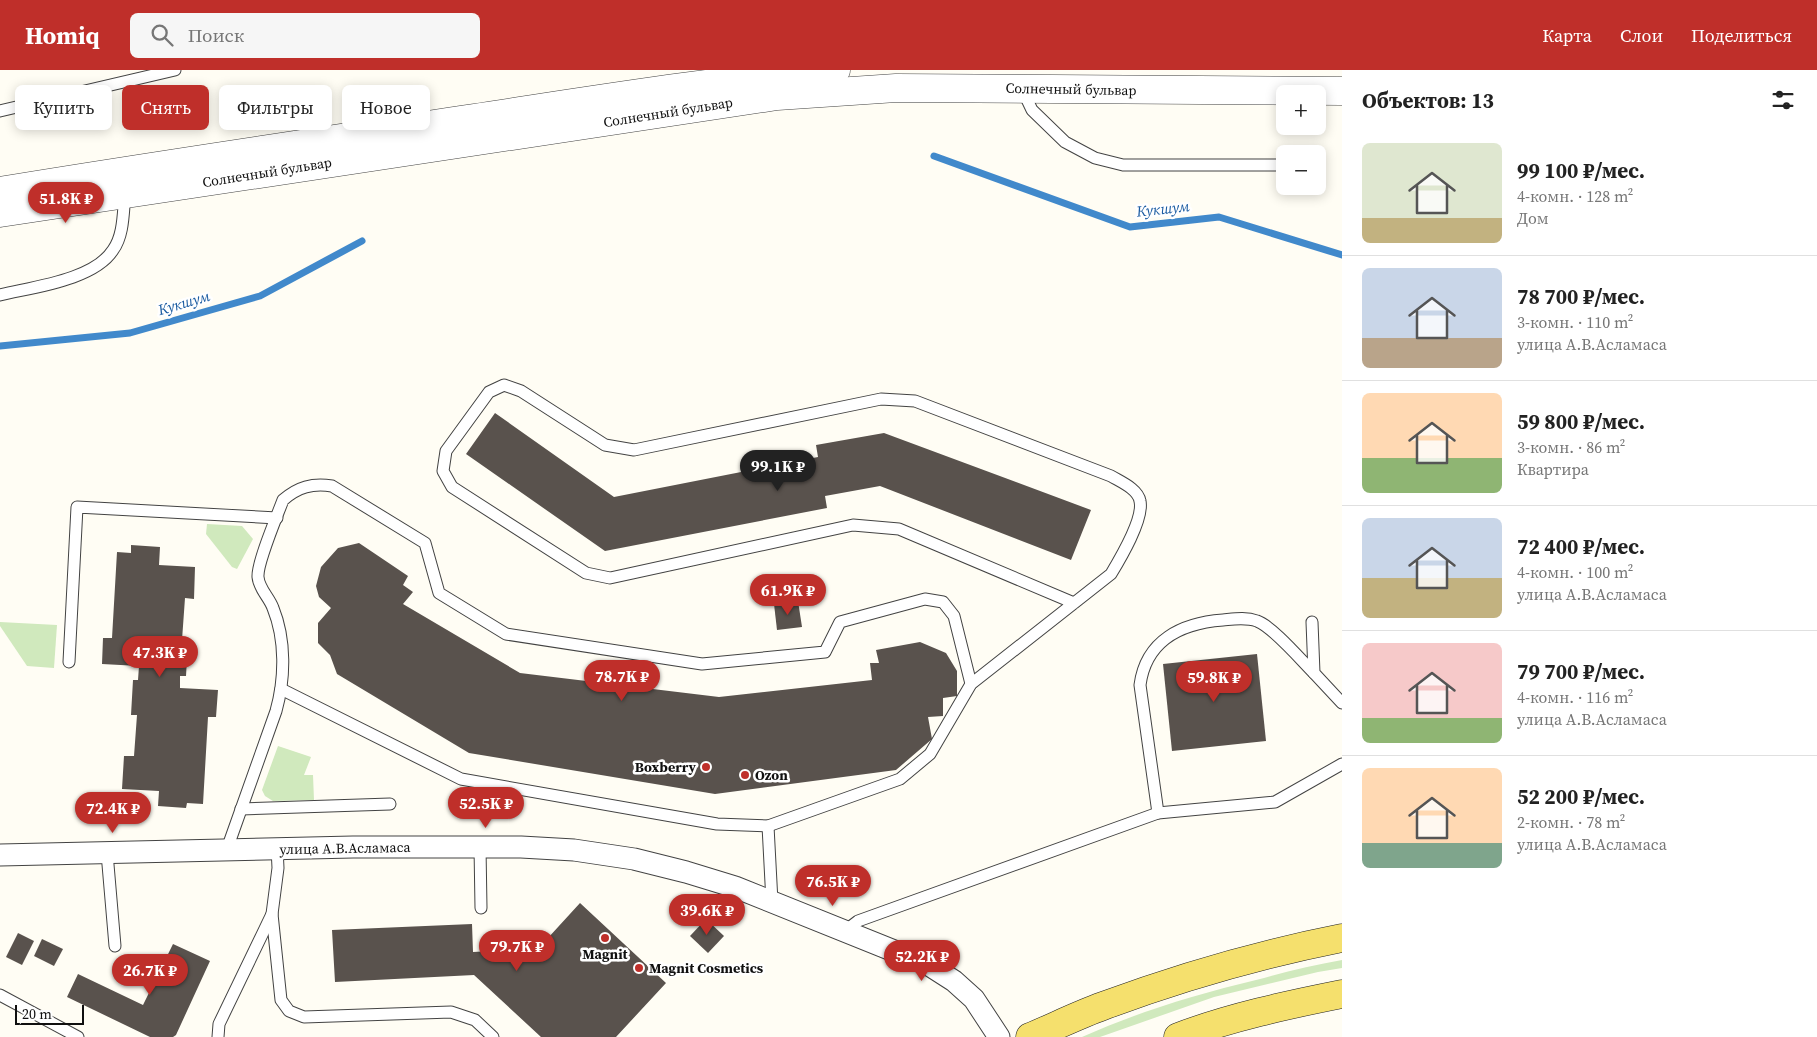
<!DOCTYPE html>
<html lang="ru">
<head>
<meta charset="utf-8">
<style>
  body { margin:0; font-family:"Source Serif 4",serif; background:#f6f6f6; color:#222; height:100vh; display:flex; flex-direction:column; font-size:19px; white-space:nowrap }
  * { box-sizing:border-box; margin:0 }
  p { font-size:16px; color:#767676 }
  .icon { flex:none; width:28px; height:28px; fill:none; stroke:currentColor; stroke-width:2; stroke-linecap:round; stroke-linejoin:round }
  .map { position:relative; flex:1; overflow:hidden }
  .sheet { display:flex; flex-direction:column; background:#fff; width:475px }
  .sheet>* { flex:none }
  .top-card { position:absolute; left:15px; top:15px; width:475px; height:45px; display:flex; gap:10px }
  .tools { position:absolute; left:1276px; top:15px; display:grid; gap:10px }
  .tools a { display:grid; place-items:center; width:50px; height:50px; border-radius:8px; background:#fff; box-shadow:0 2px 12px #0003; font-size:25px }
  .scale { position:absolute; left:15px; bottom:12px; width:69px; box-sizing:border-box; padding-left:5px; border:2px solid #101010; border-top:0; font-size:14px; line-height:18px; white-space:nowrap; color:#101010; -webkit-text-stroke:4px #fff; paint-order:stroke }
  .price { position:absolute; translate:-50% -42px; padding:0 11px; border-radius:18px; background:#bf2f2a; color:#fff; font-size:16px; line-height:32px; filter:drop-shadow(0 1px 2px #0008) }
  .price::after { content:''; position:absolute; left:50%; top:30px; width:15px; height:11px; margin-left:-8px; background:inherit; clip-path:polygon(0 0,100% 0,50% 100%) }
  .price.current { background:#222; color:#fff }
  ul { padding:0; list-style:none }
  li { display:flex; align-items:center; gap:15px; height:125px; padding:0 20px }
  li+li { border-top:1px solid #e0e0e0 }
  li span { display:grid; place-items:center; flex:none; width:140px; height:100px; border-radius:8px; color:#555 }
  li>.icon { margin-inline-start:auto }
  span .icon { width:60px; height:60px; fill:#fffc; stroke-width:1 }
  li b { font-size:21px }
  h2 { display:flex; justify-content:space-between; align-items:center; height:60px; padding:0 20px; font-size:21px }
  .tag { padding:0 18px; border-radius:8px; background:#fff; box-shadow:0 2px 12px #0003; font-size:18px; line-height:45px }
  .tag.current { background:#bf2f2a; color:#fff }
  header { display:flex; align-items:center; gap:30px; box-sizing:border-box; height:70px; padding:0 25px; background:#bf2f2a; color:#fff }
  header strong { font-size:24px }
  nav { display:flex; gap:28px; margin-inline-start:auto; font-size:18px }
  .search { width:350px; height:45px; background:#f6f6f6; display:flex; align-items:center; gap:12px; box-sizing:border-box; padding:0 18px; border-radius:8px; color:#767676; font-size:19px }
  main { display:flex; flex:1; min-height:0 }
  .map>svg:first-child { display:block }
  .green { fill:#d0e9bd }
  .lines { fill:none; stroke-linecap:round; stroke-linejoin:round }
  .stream { stroke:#4189cb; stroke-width:7 }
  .building { fill:#59524d }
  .service-casing { stroke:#434343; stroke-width:13 }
  .minor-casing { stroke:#434343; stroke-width:23 }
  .tertiary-casing { stroke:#434343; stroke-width:29 }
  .primary-casing { stroke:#212121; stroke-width:29 }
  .service { stroke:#fff; stroke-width:11 }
  .minor { stroke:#fff; stroke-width:21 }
  .tertiary { stroke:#fff; stroke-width:28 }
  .primary { stroke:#f5e06d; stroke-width:28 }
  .poi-dot { fill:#bf2f2a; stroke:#fff; stroke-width:2 }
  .labels { text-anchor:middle; stroke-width:5; stroke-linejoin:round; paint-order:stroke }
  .street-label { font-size:14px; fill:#101010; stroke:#fff }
  .poi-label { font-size:14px; font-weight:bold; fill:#101010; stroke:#fff; text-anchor:start }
  .water-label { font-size:15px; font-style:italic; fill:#1a5ba1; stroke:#fff }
</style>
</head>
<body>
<header>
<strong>Homiq</strong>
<div class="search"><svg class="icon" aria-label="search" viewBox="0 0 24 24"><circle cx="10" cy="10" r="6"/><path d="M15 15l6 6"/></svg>Поиск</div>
<nav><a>Карта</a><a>Слои</a><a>Поделиться</a></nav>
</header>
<main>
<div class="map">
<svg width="1342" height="967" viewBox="0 0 1342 967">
  <rect width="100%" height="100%" fill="#fffdf4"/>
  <g class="green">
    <path d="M207,454l35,2 11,13 -16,30 -5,-2 -26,-33z"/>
    <path d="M0,552l57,3 -3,43 -27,-2 -27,-40z"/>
    <path d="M278,676l33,11 -7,18h9l1,25 -41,1 -8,-5 -3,-6z"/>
    <path d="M1342,890v8l-24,4 -104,25 -114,40h-18c56,-25 115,-43 174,-57 29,-8 57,-15 86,-20z"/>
  </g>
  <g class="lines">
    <g class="stream">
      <path d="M934,86l196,71 89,-10 123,38"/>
      <path d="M0,276l130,-13 130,-37 102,-55"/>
    </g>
  </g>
  <g class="building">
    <path d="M495,343l119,84 204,-40 -2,-12 68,-12 207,77 -20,50 -191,-74 -55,10 2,12 -222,43 -139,-97z"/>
    <path d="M359,473l49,33 -5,9 10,7 -10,12 117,69 199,24 153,-17 -2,-17h9l-3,-13 44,-8 26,11 11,18v25l-14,2v18l-15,1 4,22 -36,31 -181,24 -246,-41 -132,-79 -7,-19 -12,-12v-20l13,-15 -12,-11 -3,-11 5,-19 17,-19z"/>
    <path d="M131,475l29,2 -1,18 36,2 -1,32 -9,-1 -3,42 6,1 -2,35h-6v12l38,2 -2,27h-8l-5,87 -16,-1 -1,5 -28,-2 1,-15 -37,-2 2,-33h10l3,-41h-6l2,-35h5l1,-14 -37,-2 1,-26h9l5,-86 14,1z"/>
    <path d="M798,531l4,26 -25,3 -3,-26z"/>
    <path d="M1257,584l9,87 -94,10 -9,-87z"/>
    <path d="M580,833l86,80 -50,54h-75l-67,-62 -139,7 -3,-52 140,-6 1,28 39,-2 14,12z"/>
    <path d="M706,849l18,17 -16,17 -18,-17z"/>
    <path d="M18,863l16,8 -12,24 -16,-8z"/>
    <path d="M42,869l21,10 -9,17 -20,-10z"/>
    <path d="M173,874l37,17 -34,74 -3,2h-23l-83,-40 11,-23 65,31z"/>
  </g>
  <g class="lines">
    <defs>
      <g id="service">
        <path d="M1022,19l10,21 33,32 30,16 28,7h154"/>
        <path d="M0,41l175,-41"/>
        <path d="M0,225c33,-8 94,-15 113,-45 11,-15 10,-38 12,-56"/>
        <path d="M1312,552l2,51 28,30"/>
        <path d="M69,592l8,-155 200,11"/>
        <path d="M281,619l180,90 256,45 51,2 132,-47 30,-25 41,-70 140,-110c9,-15 33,-55 29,-73 -2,-12 -19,-19 -29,-25l-196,-75 -34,-2 -247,51 -29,-5 -84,-54 -17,-6 -15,7 -43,59 -3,20 9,16 134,86 24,5 243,-53 46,4 175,74"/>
        <path d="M241,739l149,-5"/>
        <path d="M1158,743l-18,-128c6,-45 42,-62 83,-65 11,-1 23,-3 34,1 15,5 44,39 57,52"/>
        <path d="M768,756l4,76"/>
        <path d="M480,777l1,61"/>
        <path d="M277,778l1,20 -6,46 9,86 8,11 15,6 147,-5 24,8 18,17"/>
        <path d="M227,779l49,-138c9,-32 10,-71 -3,-103 -4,-11 -14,-19 -15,-31 -1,-14 19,-61 25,-77 15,-13 29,-17 49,-14l93,57 14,50 67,41 196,30 123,-12 15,-30 85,-23 18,3 11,14 17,68"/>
        <path d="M107,783l8,93"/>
        <path d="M845,861l13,-10 300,-108 117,-11 67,-38"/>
        <path d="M0,925l78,42"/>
        <path d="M218,967l1,-13 53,-110"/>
      </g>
      <path id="minor" d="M0,785l353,-8h168l53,3 60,9 52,13 49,15 194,78 25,16 20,18 25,38"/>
      <g id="tertiary">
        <path d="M0,121c158,-26 316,-49 474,-73 120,-18 240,-38 362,-48"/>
        <path d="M0,143l777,-117 119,-8 446,3"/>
      </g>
      <g id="primary">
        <path d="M1030,967c24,-10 48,-22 73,-31 78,-29 158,-52 239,-68"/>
        <path d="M1178,967c53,-20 109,-32 164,-43"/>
      </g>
    </defs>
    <use href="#service" class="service-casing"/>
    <use href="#minor" class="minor-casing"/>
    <use href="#tertiary" class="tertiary-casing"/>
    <use href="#primary" class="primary-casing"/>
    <use href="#service" class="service"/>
    <use href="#minor" class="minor"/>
    <use href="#tertiary" class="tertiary"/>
    <use href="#primary" class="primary"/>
  </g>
  <g class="poi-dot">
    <circle cx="706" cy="697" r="5"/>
    <circle cx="745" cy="705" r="5"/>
    <circle cx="605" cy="868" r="5"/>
    <circle cx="639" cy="898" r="5"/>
  </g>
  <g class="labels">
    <g class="street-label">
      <text transform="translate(1071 19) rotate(1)" y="5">Солнечный бульвар</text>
      <text transform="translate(668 42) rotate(-9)" y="5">Солнечный бульвар</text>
      <text transform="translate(267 102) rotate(-9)" y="5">Солнечный бульвар</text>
      <text transform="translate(345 778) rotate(-1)" y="5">улица А.В.Асламаса</text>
    </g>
    <g class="poi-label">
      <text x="696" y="702" text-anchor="end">Boxberry</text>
      <text x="755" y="710">Ozon</text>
      <text x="605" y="889" text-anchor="middle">Magnit</text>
      <text x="649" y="903">Magnit Cosmetics</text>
    </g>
    <g class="water-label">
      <text transform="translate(1163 139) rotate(-6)" y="5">Кукшум</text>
      <text transform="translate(184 233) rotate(-16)" y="5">Кукшум</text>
    </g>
  </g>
</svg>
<div class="tools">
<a>+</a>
<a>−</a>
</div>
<div class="scale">20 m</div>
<b class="price" style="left:66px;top:154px">51.8K ₽</b>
<b class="price current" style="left:778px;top:422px">99.1K ₽</b>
<b class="price" style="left:788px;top:546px">61.9K ₽</b>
<b class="price" style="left:160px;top:608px">47.3K ₽</b>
<b class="price" style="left:622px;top:632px">78.7K ₽</b>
<b class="price" style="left:1214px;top:633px">59.8K ₽</b>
<b class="price" style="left:486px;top:759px">52.5K ₽</b>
<b class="price" style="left:113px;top:764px">72.4K ₽</b>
<b class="price" style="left:833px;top:837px">76.5K ₽</b>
<b class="price" style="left:707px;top:866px">39.6K ₽</b>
<b class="price" style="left:517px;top:902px">79.7K ₽</b>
<b class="price" style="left:922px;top:912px">52.2K ₽</b>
<b class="price" style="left:150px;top:926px">26.7K ₽</b>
<div class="top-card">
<a class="tag">Купить</a>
<a class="tag current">Снять</a>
<a class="tag">Фильтры</a>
<a class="tag">Новое</a>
</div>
</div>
<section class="sheet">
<h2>Объектов: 13<svg class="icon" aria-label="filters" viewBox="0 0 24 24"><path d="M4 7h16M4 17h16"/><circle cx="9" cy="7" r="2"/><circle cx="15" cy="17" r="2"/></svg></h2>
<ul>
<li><span style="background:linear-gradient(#dfe7d0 75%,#c2b280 0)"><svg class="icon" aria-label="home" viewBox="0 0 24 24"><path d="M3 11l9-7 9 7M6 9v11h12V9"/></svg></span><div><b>99 100 ₽/мес.</b><p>4-комн. · 128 m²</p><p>Дом</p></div></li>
<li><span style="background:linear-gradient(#c9d6e8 70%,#b9a48a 0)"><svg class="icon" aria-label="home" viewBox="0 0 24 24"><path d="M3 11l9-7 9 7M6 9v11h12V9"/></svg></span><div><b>78 700 ₽/мес.</b><p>3-комн. · 110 m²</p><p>улица А.В.Асламаса</p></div></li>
<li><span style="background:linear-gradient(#ffd9b3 65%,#8fb573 0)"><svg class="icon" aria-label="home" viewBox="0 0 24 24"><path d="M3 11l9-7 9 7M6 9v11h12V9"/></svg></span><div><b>59 800 ₽/мес.</b><p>3-комн. · 86 m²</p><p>Квартира</p></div></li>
<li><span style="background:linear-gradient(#c9d6e8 60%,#c2b280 0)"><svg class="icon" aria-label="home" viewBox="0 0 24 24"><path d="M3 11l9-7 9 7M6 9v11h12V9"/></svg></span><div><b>72 400 ₽/мес.</b><p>4-комн. · 100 m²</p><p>улица А.В.Асламаса</p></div></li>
<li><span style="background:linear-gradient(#f6c9c9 75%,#8fb573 0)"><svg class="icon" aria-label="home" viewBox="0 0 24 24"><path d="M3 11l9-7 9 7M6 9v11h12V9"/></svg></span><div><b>79 700 ₽/мес.</b><p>4-комн. · 116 m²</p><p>улица А.В.Асламаса</p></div></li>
<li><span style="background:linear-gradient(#ffd9b3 75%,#7fa58c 0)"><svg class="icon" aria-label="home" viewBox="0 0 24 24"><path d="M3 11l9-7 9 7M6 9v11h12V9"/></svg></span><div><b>52 200 ₽/мес.</b><p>2-комн. · 78 m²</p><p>улица А.В.Асламаса</p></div></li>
</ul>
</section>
</main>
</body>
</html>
